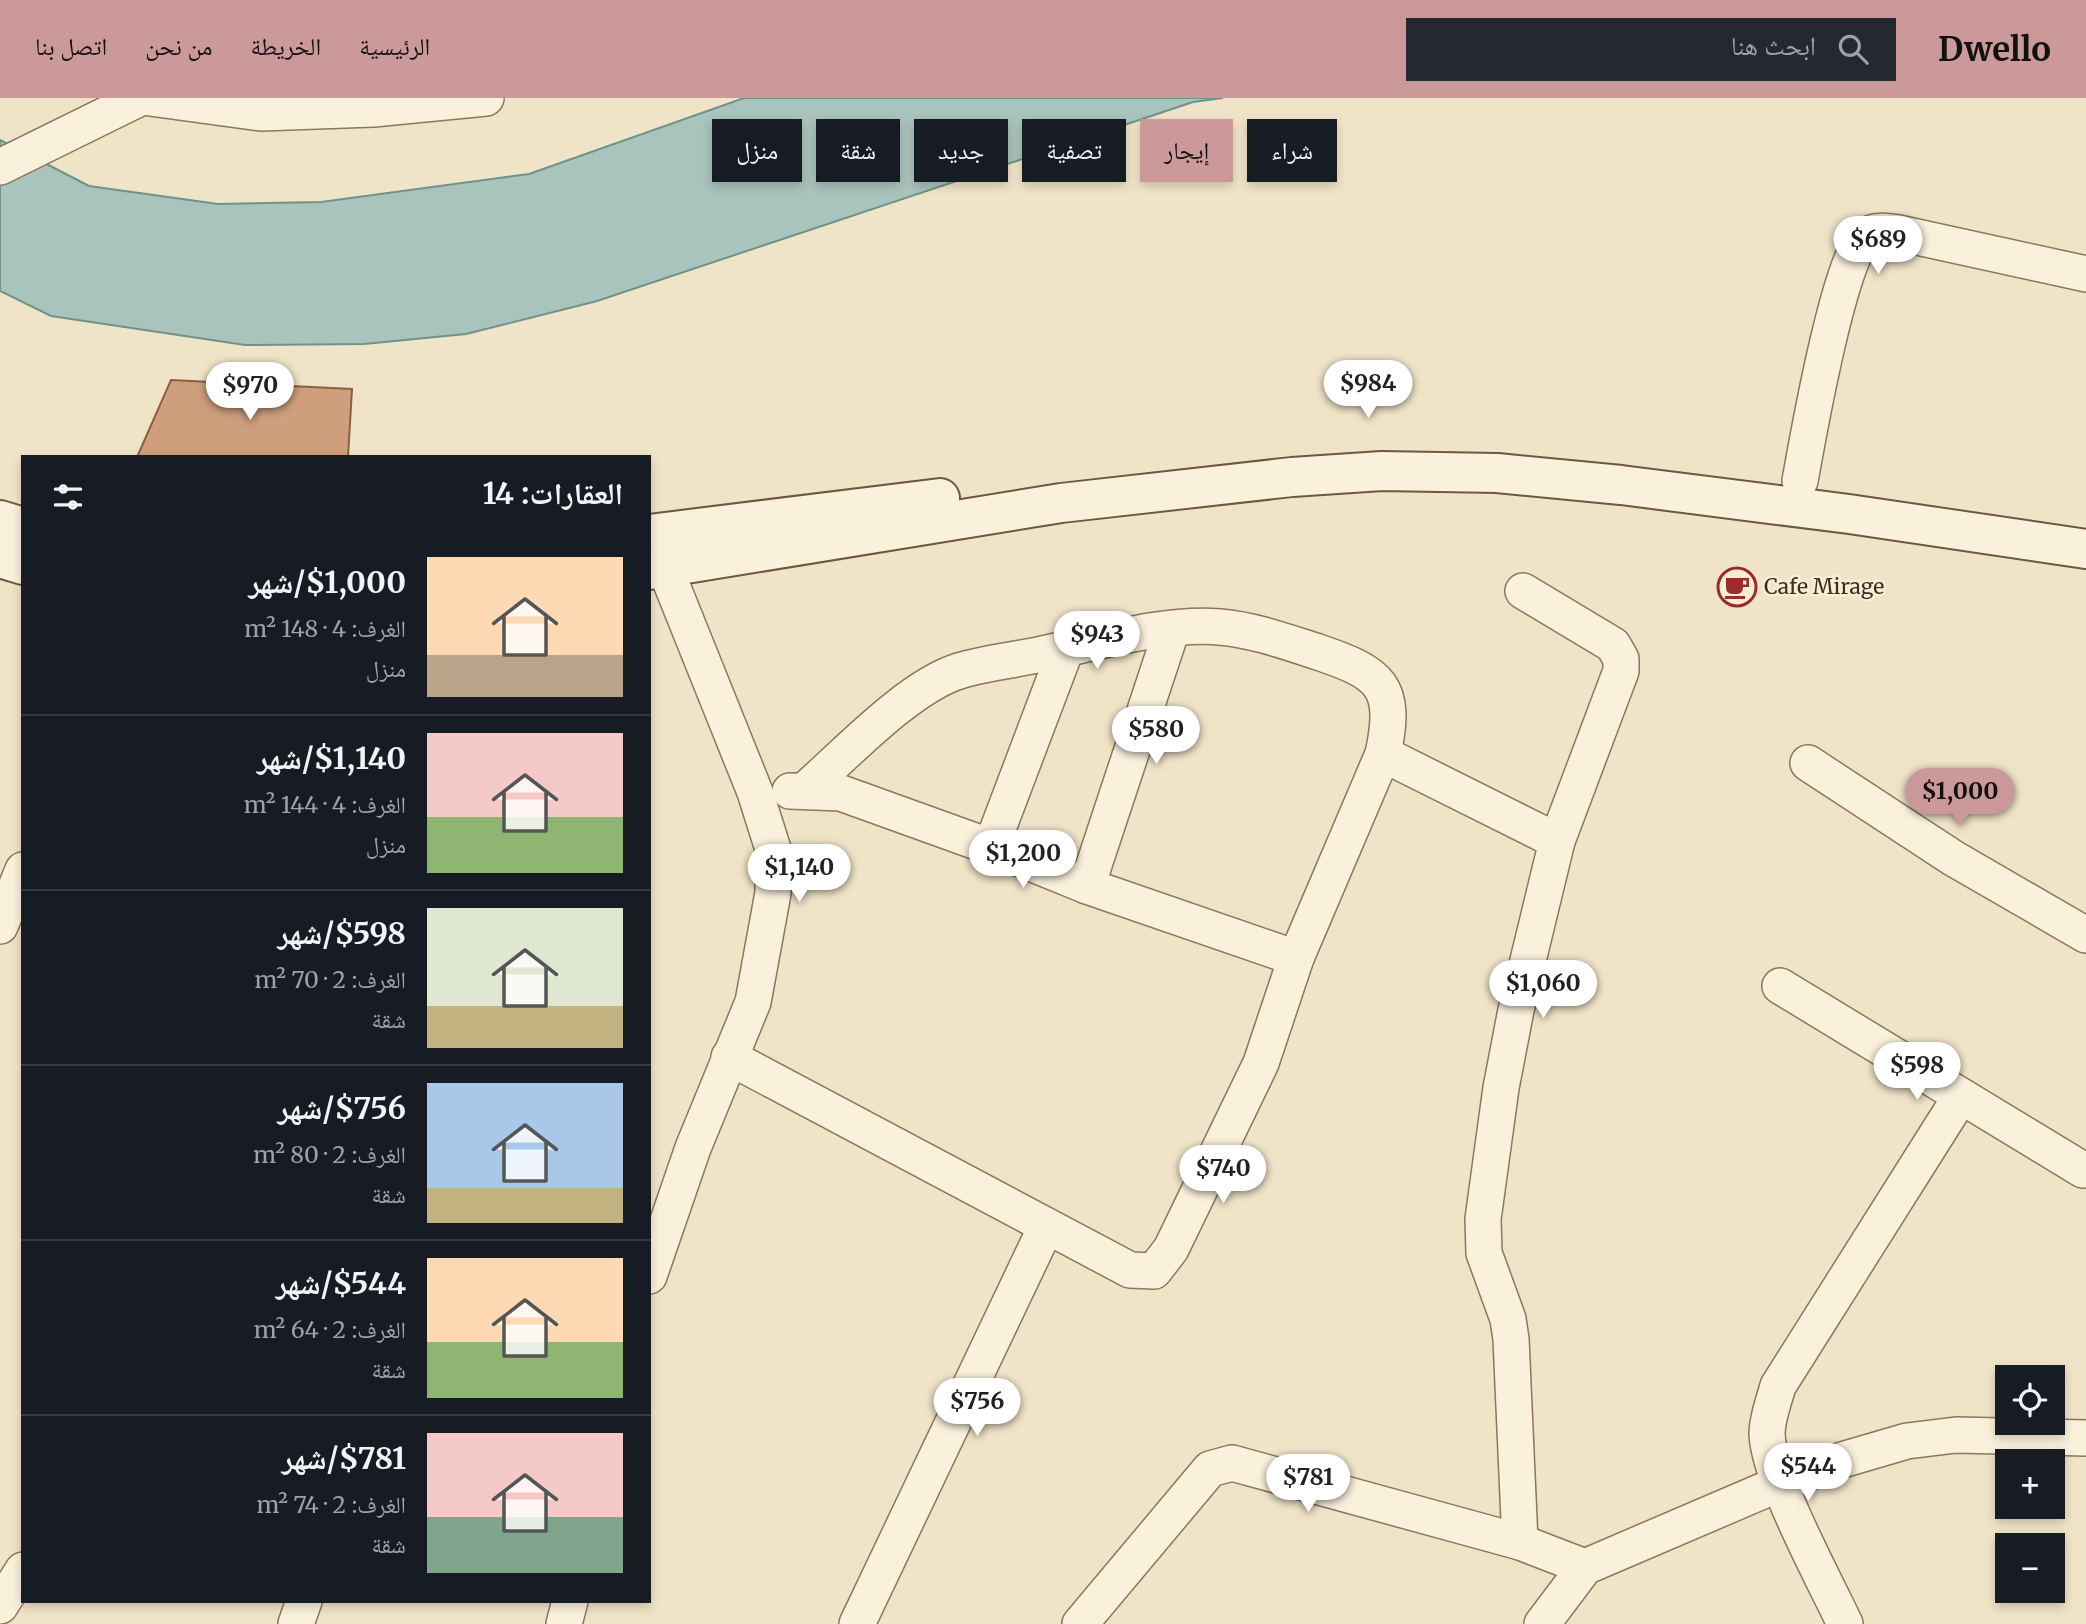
<!DOCTYPE html>
<html lang="ar">
<head>
<meta charset="utf-8">
<style>
  body { margin:0; font-family:Merriweather,"Noto Naskh Arabic",serif; background:#242831; color:#f1f3f6; direction:rtl; height:100vh; display:flex; flex-direction:column; font-size:26px; white-space:nowrap }
  * { box-sizing:border-box; margin:0 }
  p { font-size:23px; color:#9ea1a6 }
  .icon { flex:none; width:38px; height:38px; fill:none; stroke:currentColor; stroke-width:2; stroke-linecap:round; stroke-linejoin:round }
  .map { position:relative; flex:1; overflow:hidden; direction:ltr }
  .drawer { position:absolute; left:21px; top:357px; width:630px; height:1148px; display:flex; flex-direction:column; background:#171b24; border-radius:0px; box-shadow:0 4px 10px #0003; direction:rtl }
  .drawer>* { flex:none }
  .banner { position:absolute; left:672px; top:21px; width:665px; height:63px; direction:rtl; display:flex; gap:14px }
  .tools { position:absolute; left:1995px; top:1267px; display:grid; gap:14px }
  .tools a { display:grid; place-items:center; width:70px; height:70px; border-radius:0px; background:#171b24; box-shadow:0 4px 10px #0003; font-size:35px }
  .price { position:absolute; translate:-50% -60px; padding:0 16px; border-radius:24px; background:#fff; color:#222; font-size:23px; line-height:46px; filter:drop-shadow(0 2px 4px #0008) }
  .price::after { content:''; position:absolute; left:50%; top:42px; width:21px; height:16px; margin-left:-10px; background:inherit; clip-path:polygon(0 0,100% 0,50% 100%) }
  .price.current { background:#cc999b; color:#111 }
  ul { padding:0; list-style:none }
  li { display:flex; align-items:center; gap:21px; height:175px; padding:0 28px }
  li+li { border-top:2px solid #363941 }
  li span { display:grid; place-items:center; flex:none; width:196px; height:140px; border-radius:0px; color:#555 }
  li>.icon { margin-inline-start:auto }
  span .icon { width:84px; height:84px; fill:#fffc; stroke-width:1 }
  li b { font-size:30px }
  h2 { display:flex; justify-content:space-between; align-items:center; height:84px; padding:0 28px; font-size:30px }
  .chip { padding:0 24px; border-radius:0px; background:#171b24; box-shadow:0 4px 10px #0003; font-size:24px; line-height:63px }
  .chip.current { background:#cc999b; color:#111 }
  header { display:flex; align-items:center; gap:42px; box-sizing:border-box; height:98px; padding:0 35px; background:#cc999b; color:#111 }
  header strong { font-size:33px }
  nav { display:flex; gap:38px; margin-inline-start:auto; font-size:24px }
  .search { width:490px; height:63px; background:#242831; display:flex; align-items:center; gap:18px; box-sizing:border-box; padding:0 24px; border-radius:0px; color:#9ea1a6; font-size:26px }
  .map>svg:first-child { display:block }
  .water { fill:#a9c4bc; stroke:#6f938a; stroke-width:2 }
  .building { fill:#cf9f7d; stroke:#8d5f41; stroke-width:2 }
  .lines { fill:none; stroke-linecap:round; stroke-linejoin:round }
  .street-casing { stroke:#8d765c; stroke-width:38 }
  .secondary-casing { stroke:#6f573f; stroke-width:42 }
  .street { stroke:#faf1dc; stroke-width:35 }
  .secondary { stroke:#faf1dc; stroke-width:38 }
  .labels { text-anchor:middle; stroke-width:5; stroke-linejoin:round; paint-order:stroke }
  .poi-label { font-size:21px; fill:#3d2e20; stroke:#f7eed8; text-anchor:start }
</style>
</head>
<body>
<header>
<strong>Dwello</strong>
<div class="search"><svg class="icon" aria-label="search" viewBox="0 0 24 24"><circle cx="10" cy="10" r="6"/><path d="M15 15l6 6"/></svg>ابحث هنا</div>
<nav><a>الرئيسية</a><a>الخريطة</a><a>من نحن</a><a>اتصل بنا</a></nav>
</header>
<div class="map">
<svg width="2086" height="1526" viewBox="0 0 2086 1526">
  <rect width="100%" height="100%" fill="#f0e4c8"/>
  <path class="water" d="M744,0h479l-30,4 -596,199 -131,33 -102,10 -119,1 -194,-29 -51,-25v-151l89,46 129,18 103,-2 208,-28z"/>
  <path class="building" d="M171,282l181,9 -4,68h-211z"/>
  <g class="lines">
    <defs>
      <g id="street">
        <path d="M150,0l111,15 112,-4 113,-11"/>
        <path d="M0,69l140,-69"/>
        <path d="M1800,383c7,-39 40,-229 67,-246 9,-6 22,-3 32,-2l187,41"/>
        <path d="M1808,665l145,95 133,77"/>
        <path d="M790,693l51,2 150,54 96,39 209,72"/>
        <path d="M804,693c41,-36 104,-104 155,-120 26,-8 56,-11 83,-17 54,-11 123,-32 178,-27 34,3 67,15 98,25 62,21 80,33 65,102"/>
        <path d="M991,749l75,-198"/>
        <path d="M1087,788l85,-257"/>
        <path d="M0,828l23,-56"/>
        <path d="M1780,888l303,184"/>
        <path d="M729,959l401,213 24,1 17,-22 90,-186 35,-105 87,-204 174,87"/>
        <path d="M649,1178l44,-128 60,-146 20,-109v-44l-18,-57 -90,-224 -7,-27"/>
        <path d="M1520,1444l-9,-203 -3,-20 -24,-66 -1,-34 18,-131 15,-78 41,-169 64,-170v-12l-8,-14 -90,-54"/>
        <path d="M0,1508l23,-36"/>
        <path d="M296,1526l8,-23"/>
        <path d="M564,1526l6,-23"/>
        <path d="M857,1526l189,-397"/>
        <path d="M1080,1526l130,-155 22,-6 288,79 65,25"/>
        <path d="M1542,1526l43,-57 196,-84 61,-23 65,-19 49,-6 130,3"/>
        <path d="M1845,1526c-21,-45 -76,-145 -78,-190 0,-16 7,-33 11,-48l183,-290"/>
      </g>
      <g id="secondary">
        <path d="M0,422l23,7"/>
        <path d="M649,436l291,-36"/>
        <path d="M0,460l23,7"/>
        <path d="M649,472l412,-67 231,-26 90,-6 115,2 124,12 228,29 237,35"/>
      </g>
    </defs>
    <use href="#street" class="street-casing"/>
    <use href="#secondary" class="secondary-casing"/>
    <use href="#street" class="street"/>
    <use href="#secondary" class="secondary"/>
  </g>
  <defs>
    <symbol id="cafe-ring" viewBox="-11 -11 22 22"><circle r="9.5" fill="#f7eed8" stroke="#9e2a2b" stroke-width="1.5"/><path d="M-5.5-4.5H6V0H3Q3 3.5 0 3.5H-2.5Q-5.5 3.5-5.5 0ZM3-3.2v2h1.7v-2ZM-6 4.5H4V6H-6Z" fill="#9e2a2b"/></symbol>
  </defs>
  <g fill-rule="evenodd">
    <use href="#cafe-ring" x="1715" y="467" width="44" height="44"/>
  </g>
  <g class="labels">
    <g class="poi-label">
      <text x="1764" y="496">Cafe Mirage</text>
    </g>
  </g>
</svg>
<div class="tools">
<a><svg class="icon" aria-label="locate" viewBox="0 0 24 24"><circle cx="12" cy="12" r="6"/><path d="M12 2v4M12 18v4M2 12h4M18 12h4"/></svg></a>
<a>+</a>
<a>−</a>
</div>
<b class="price" style="left:1878px;top:178px">$689</b>
<b class="price" style="left:1368px;top:322px">$984</b>
<b class="price" style="left:250px;top:324px">$970</b>
<b class="price" style="left:1097px;top:573px">$943</b>
<b class="price" style="left:1156px;top:668px">$580</b>
<b class="price current" style="left:1960px;top:730px">$1,000</b>
<b class="price" style="left:1023px;top:792px">$1,200</b>
<b class="price" style="left:799px;top:806px">$1,140</b>
<b class="price" style="left:1543px;top:922px">$1,060</b>
<b class="price" style="left:1917px;top:1004px">$598</b>
<b class="price" style="left:1223px;top:1107px">$740</b>
<b class="price" style="left:977px;top:1340px">$756</b>
<b class="price" style="left:1808px;top:1405px">$544</b>
<b class="price" style="left:1308px;top:1416px">$781</b>
<div class="banner">
<a class="chip">شراء</a>
<a class="chip current">إيجار</a>
<a class="chip">تصفية</a>
<a class="chip">جديد</a>
<a class="chip">شقة</a>
<a class="chip">منزل</a>
</div>
<section class="drawer">
<h2>العقارات: 14<svg class="icon" aria-label="filters" viewBox="0 0 24 24"><path d="M4 7h16M4 17h16"/><circle cx="9" cy="7" r="2"/><circle cx="15" cy="17" r="2"/></svg></h2>
<ul>
<li><span style="background:linear-gradient(#ffd9b3 70%,#b9a48a 0)"><svg class="icon" aria-label="home" viewBox="0 0 24 24"><path d="M3 11l9-7 9 7M6 9v11h12V9"/></svg></span><div><b>$1,000/شهر</b><p>الغرف: 4 · 148 m²</p><p>منزل</p></div></li>
<li><span style="background:linear-gradient(#f6c9c9 60%,#8fb573 0)"><svg class="icon" aria-label="home" viewBox="0 0 24 24"><path d="M3 11l9-7 9 7M6 9v11h12V9"/></svg></span><div><b>$1,140/شهر</b><p>الغرف: 4 · 144 m²</p><p>منزل</p></div></li>
<li><span style="background:linear-gradient(#dfe7d0 70%,#c2b280 0)"><svg class="icon" aria-label="home" viewBox="0 0 24 24"><path d="M3 11l9-7 9 7M6 9v11h12V9"/></svg></span><div><b>$598/شهر</b><p>الغرف: 2 · 70 m²</p><p>شقة</p></div></li>
<li><span style="background:linear-gradient(#a9c7e8 75%,#c2b280 0)"><svg class="icon" aria-label="home" viewBox="0 0 24 24"><path d="M3 11l9-7 9 7M6 9v11h12V9"/></svg></span><div><b>$756/شهر</b><p>الغرف: 2 · 80 m²</p><p>شقة</p></div></li>
<li><span style="background:linear-gradient(#ffd9b3 60%,#8fb573 0)"><svg class="icon" aria-label="home" viewBox="0 0 24 24"><path d="M3 11l9-7 9 7M6 9v11h12V9"/></svg></span><div><b>$544/شهر</b><p>الغرف: 2 · 64 m²</p><p>شقة</p></div></li>
<li><span style="background:linear-gradient(#f6c9c9 60%,#7fa58c 0)"><svg class="icon" aria-label="home" viewBox="0 0 24 24"><path d="M3 11l9-7 9 7M6 9v11h12V9"/></svg></span><div><b>$781/شهر</b><p>الغرف: 2 · 74 m²</p><p>شقة</p></div></li>
</ul>
</section>
</div>
</body>
</html>
